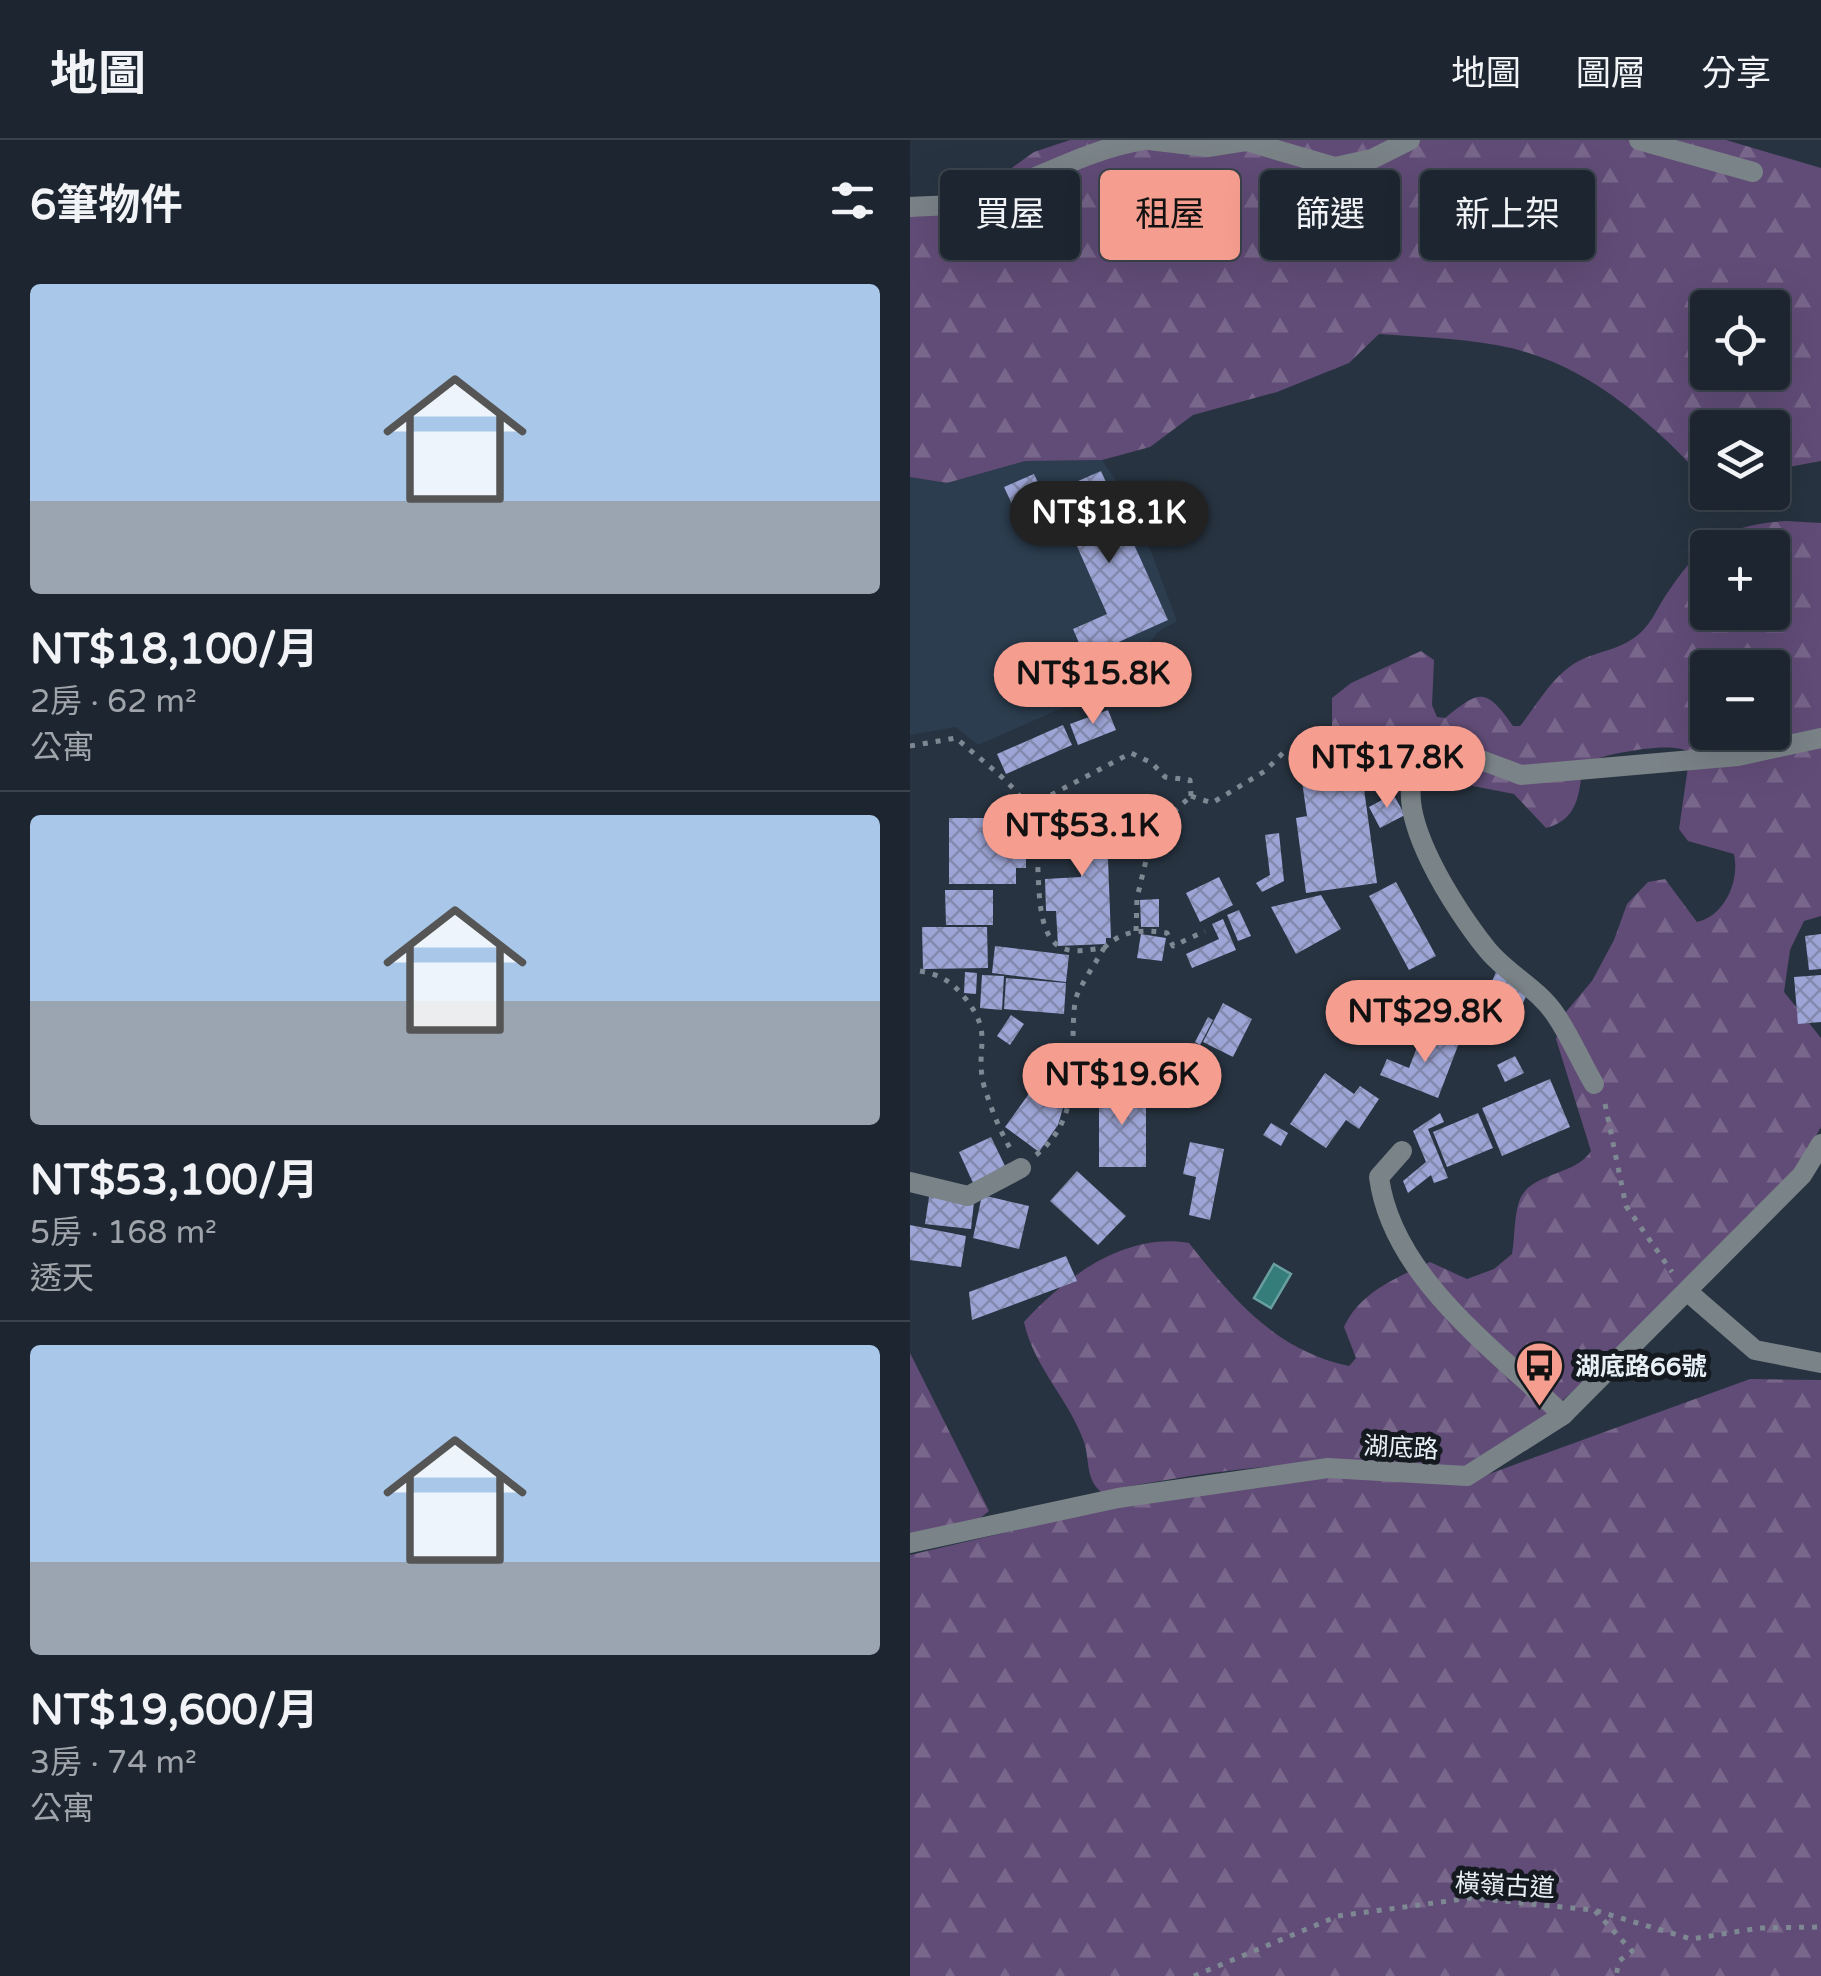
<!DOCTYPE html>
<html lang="zh-TW">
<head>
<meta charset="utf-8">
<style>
  body { margin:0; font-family:"Varela Round","Noto Sans TC",sans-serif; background:#252e38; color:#f1f3f6; height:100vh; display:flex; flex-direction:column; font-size:38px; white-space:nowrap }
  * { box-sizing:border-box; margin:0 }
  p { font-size:32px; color:#a0a5ab }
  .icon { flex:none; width:55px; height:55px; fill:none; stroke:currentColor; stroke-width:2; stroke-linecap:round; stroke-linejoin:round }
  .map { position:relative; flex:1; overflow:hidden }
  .side { display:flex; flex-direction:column; background:#1d2630; width:910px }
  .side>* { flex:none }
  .hud { position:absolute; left:30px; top:30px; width:730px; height:90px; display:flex; gap:20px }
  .fabs { position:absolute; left:780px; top:150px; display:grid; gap:20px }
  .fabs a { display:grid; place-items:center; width:100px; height:100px; border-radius:10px; background:#1d2630; box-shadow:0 10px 40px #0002,0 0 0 2px #3b434c; font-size:50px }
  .price { position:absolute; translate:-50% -85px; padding:0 22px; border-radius:35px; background:#f59d8e; color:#111; font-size:32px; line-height:65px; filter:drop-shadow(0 2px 5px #0008) }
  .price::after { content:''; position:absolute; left:50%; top:60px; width:30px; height:22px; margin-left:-15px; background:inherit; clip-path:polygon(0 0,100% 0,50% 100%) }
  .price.active { background:#222; color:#fff }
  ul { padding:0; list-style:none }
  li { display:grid; align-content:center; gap:20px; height:530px; padding:0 30px }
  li+li { border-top:2px solid #3b434c }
  li span { display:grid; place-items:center; height:310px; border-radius:10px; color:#555 }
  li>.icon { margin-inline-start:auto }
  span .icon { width:180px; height:180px; fill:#fffc; stroke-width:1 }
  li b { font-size:42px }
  h2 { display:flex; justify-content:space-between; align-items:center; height:120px; padding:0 30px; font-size:42px }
  .chip { padding:0 35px; border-radius:10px; background:#1d2630; box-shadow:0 10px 40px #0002,0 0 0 2px #3b434c; font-size:35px; line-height:90px }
  .chip.active { background:#f59d8e; color:#111 }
  header { display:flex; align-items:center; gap:60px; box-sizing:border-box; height:140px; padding:0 50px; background:#1d2630; border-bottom:2px solid #3b434c }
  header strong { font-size:48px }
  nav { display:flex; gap:55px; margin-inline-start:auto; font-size:35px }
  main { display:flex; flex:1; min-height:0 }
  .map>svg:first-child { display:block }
  .built { fill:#2c3d4f }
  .forest { fill:url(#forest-firs); fill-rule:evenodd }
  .water { fill:#347d7b; stroke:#6a9fa0; stroke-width:2.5 }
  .building { fill:url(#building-cross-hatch) }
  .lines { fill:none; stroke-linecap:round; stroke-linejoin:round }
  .path { stroke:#7e8893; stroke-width:5; stroke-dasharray:5 8; stroke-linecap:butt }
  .street { stroke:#7a8387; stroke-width:20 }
  .labels { text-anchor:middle; stroke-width:10; stroke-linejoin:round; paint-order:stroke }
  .poi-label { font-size:25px; font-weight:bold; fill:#e7eff7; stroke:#151a20; text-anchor:start }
  .street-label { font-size:25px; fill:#e7eff7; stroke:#151a20 }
</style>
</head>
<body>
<header>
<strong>地圖</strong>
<nav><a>地圖</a><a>圖層</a><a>分享</a></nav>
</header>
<main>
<section class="side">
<h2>6筆物件<svg class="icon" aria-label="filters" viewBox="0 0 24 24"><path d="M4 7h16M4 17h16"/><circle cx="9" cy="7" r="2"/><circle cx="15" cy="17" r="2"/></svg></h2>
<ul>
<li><span style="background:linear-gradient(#a9c7e8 70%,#9aa5b1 0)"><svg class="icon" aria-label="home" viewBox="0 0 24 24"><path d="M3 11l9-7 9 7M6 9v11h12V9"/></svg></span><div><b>NT$18,100/月</b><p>2房 · 62 m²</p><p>公寓</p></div></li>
<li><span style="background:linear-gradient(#a9c7e8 60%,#9aa5b1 0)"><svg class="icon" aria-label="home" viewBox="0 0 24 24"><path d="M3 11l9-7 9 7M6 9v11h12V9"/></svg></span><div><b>NT$53,100/月</b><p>5房 · 168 m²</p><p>透天</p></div></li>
<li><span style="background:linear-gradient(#a9c7e8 70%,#9aa5b1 0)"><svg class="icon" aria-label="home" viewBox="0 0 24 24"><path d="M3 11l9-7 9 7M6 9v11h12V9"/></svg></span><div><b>NT$19,600/月</b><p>3房 · 74 m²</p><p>公寓</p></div></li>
</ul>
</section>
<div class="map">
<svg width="911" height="1836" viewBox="0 0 911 1836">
  <defs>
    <pattern id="forest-firs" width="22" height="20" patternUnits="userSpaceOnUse" patternTransform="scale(2.5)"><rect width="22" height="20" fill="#614c77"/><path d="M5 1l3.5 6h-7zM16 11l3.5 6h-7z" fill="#78668b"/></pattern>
    <pattern id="building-cross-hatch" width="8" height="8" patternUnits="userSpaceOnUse" patternTransform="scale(2.5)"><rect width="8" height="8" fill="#9da5d6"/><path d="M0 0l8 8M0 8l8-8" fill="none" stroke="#8389ac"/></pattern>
  </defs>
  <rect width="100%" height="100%" fill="#273340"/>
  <path class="built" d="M192,320l33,49 42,112 -19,11 -39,51 -141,62 -22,-18 -46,8v-258l37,6 78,-22z"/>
  <g class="forest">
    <path d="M160,0h656l95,28v293l-48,9 -1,-42h-64l-1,54c-57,-62 -124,-122 -211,-137 -38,-7 -78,-8 -117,-11l-30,29 -72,29 -84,23 -43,32 -48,13 -77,1 -78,22 -37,-6v-278l39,-3 40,-12 45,-32zM798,168h64v64h-64z"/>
    <path d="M876,381l35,2v393l-17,5 -14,29 -6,42 37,46v89l-22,38c-53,55 -276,295 -336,303 -44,6 -92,-9 -136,-6 -75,4 -152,15 -226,30 -16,-14 -11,-32 -17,-50 -15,-43 -50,-74 -60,-120 41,-45 101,-90 165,-79 44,56 86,107 160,123l7,-8 -12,-31c16,-35 52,-49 86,-65l37,17 27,-10 18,-15c3,-17 2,-40 8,-55 12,-27 55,-23 71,-48l-35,-112 9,-26 27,-32 22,-41 13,-36 21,-22 17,-3 32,43c28,-6 43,-42 37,-68l-46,-13 -9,-12 11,-76c-16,-14 -87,2 -107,10 -4,31 -4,56 -37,65l-32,-34 -41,-8 -31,-20 -64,-14 -46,-24v-30l19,-15 70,-32 13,9 -2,45 5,12 8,1c34,-27 40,-32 68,8h7c17,-21 31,-48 55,-63 21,-12 43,-12 63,-28 12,-10 18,-24 26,-37 35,-53 57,-73 122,-77zM798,408h64v64h-64zM798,528h64v64h-64z"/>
    <path d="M0,1213l79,158 -10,8 -69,16z"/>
    <path d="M840,1239l71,1v596h-911v-421l203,-48 216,-31 141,5z"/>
  </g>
  <path class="water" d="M364,1124l17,10 -20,34 -17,-10z"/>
  <g class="building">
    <path d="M191,331l67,149 -83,37 -12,-28 34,-15 -54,-122z"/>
    <path d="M124,334l12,26 -30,13 -12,-26z"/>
    <path d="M198,570l8,20 -38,15 -8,-21z"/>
    <path d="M153,585l9,20 -66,29 -9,-20z"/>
    <path d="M450,620l17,123 -71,10 -10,-75 11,-2 -7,-48z"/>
    <path d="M483,654l12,21 -25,13 -11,-21z"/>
    <path d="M229,663l11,12 -8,8 -11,-12z"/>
    <path d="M196,666l5,132h-5v6l-48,2 -2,-35h-10l-1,-32 36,-2 -2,-46 -32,1 -1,-24z"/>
    <path d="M39,678h67v11h10v39h-10v16h-67z"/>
    <path d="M369,693l5,48 -22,11 -6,-9 14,-8 -5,-40z"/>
    <path d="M309,737l14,28 -33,17 -14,-29z"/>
    <path d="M486,742l40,74 -27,14 -40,-74z"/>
    <path d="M35,750h48v35h-47z"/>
    <path d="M411,755l20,34 -45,25 -25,-47z"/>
    <path d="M249,759v28h-18l-1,-27z"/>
    <path d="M329,770l12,26 -13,5 -11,-26z"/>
    <path d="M313,779l13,31 -44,18 -6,-14 33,-15 -7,-15z"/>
    <path d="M12,787h65l1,41 -65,1z"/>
    <path d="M231,794l25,4 -4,23 -25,-3z"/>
    <path d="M911,794v35l-12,1 -4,-34z"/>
    <path d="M85,806l74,9 -3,27 -74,-9z"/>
    <path d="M55,832l12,1 -1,21 -12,-1z"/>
    <path d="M586,832l34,15 -15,35 -34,-16z"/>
    <path d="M72,835l22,1 -2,34 -22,-2z"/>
    <path d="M911,835v47l-23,2 -4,-47z"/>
    <path d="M96,838l60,5 -2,31 -60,-5z"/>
    <path d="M313,863l29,16 -19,38 -30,-15z"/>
    <path d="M101,875l13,9 -14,21 -13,-9z"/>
    <path d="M298,877l5,3 -13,25 -5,-3z"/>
    <path d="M514,889l35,14 -21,55 -58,-23 7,-16 22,9z"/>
    <path d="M605,916l9,17 -19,9 -8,-17z"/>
    <path d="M415,933l29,21 6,-8 19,13 -20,30 -13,-9 -20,28 -36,-24z"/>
    <path d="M640,939l20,48 -68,29 -20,-48z"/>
    <path d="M128,941l27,20 -7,24 -19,27 -34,-25z"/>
    <rect x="189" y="948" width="47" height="79"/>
    <path d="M530,973l4,9 -16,7 20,49 -14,5 -3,-8 -23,18 -5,-12 23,-19 -13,-31z"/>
    <path d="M568,973l15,35 -46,19 -14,-35z"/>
    <path d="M361,983l17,10 -7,13 -18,-11z"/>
    <path d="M81,997l15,31 -33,15 -14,-31z"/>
    <path d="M280,1002l34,7 -14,71 -21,-5 7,-38 -13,-3z"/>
    <path d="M167,1031l49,45 -28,29 -48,-44z"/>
    <path d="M72,1055l47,11 -10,43 -46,-11z"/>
    <path d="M19,1057l45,5 -3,27 -46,-5z"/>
    <path d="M0,1085l56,11 -5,31 -51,-7z"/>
    <path d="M156,1116l11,25 -105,39 -3,-28z"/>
  </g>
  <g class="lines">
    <g class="path">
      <path d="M0,606l46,-8c23,21 59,45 73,72 18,32 -4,127 36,139 12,4 26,0 39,-1 -7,13 -28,43 -29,54 -7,56 11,113 -39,153"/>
      <path d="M281,656l21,7 53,-32 18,-18 65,-15 28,24 12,19"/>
      <path d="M118,667l103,-54 21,10 13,14 25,3 1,16"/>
      <path d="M226,791l1,-33 16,-67 38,-35"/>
      <path d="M194,808c18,-18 39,-19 63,-15l6,13 32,-15"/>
      <path d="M10,831c21,4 31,10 45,27 30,37 9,49 19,88 7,22 15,43 27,64"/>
      <path d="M695,964l21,102 46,66"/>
      <path d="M685,1771l37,40 -13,10 -3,15"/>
      <path d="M284,1836l144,-60 133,-18 123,12 97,29 69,-11 61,-1"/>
    </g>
    <g class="street">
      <path d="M239,0l59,7 38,-6 89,26 37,-8 38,-19"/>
      <path d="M729,0l114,32"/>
      <path d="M0,67c20,-2 44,0 63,-6 60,-18 107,-50 171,-61"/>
      <path d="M684,944c-13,-22 -23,-46 -37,-67 -18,-29 -51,-43 -71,-69 -28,-35 -96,-135 -69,-180 7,-10 22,-15 32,-20l72,27 217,-19 83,-18"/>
      <path d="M492,1011l-23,26c13,100 116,172 184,238"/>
      <path d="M0,1042l58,14 53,-28"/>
      <path d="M778,1152l67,58 66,13"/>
      <path d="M0,1403l208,-45 210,-30 139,8 96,-61 239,-240 19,-31"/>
    </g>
  </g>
  <defs>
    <symbol id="bus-pin" viewBox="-11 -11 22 30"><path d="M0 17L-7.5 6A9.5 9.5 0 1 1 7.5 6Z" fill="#f59d8e" stroke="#151a20"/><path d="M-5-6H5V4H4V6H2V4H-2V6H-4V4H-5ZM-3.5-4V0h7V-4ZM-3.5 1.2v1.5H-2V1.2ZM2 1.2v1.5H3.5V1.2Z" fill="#111"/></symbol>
  </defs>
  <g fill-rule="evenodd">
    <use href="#bus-pin" x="602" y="1198" width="55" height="75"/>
  </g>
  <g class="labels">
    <g class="poi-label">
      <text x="665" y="1235">湖底路66號</text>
    </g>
    <g class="street-label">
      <text transform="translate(491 1307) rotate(3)" y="9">湖底路</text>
      <text transform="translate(595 1745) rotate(3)" y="9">橫嶺古道</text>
    </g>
  </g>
</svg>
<div class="fabs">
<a><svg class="icon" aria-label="locate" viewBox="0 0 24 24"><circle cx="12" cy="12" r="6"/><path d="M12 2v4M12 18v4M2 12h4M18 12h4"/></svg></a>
<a><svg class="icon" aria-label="layers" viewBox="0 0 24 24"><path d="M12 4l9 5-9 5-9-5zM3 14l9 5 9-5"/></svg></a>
<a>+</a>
<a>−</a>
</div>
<b class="price active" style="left:199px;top:426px">NT$18.1K</b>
<b class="price" style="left:183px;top:587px">NT$15.8K</b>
<b class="price" style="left:477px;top:671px">NT$17.8K</b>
<b class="price" style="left:172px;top:739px">NT$53.1K</b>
<b class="price" style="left:515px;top:925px">NT$29.8K</b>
<b class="price" style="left:212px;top:988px">NT$19.6K</b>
<div class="hud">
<a class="chip">買屋</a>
<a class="chip active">租屋</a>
<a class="chip">篩選</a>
<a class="chip">新上架</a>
</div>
</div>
</main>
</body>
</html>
